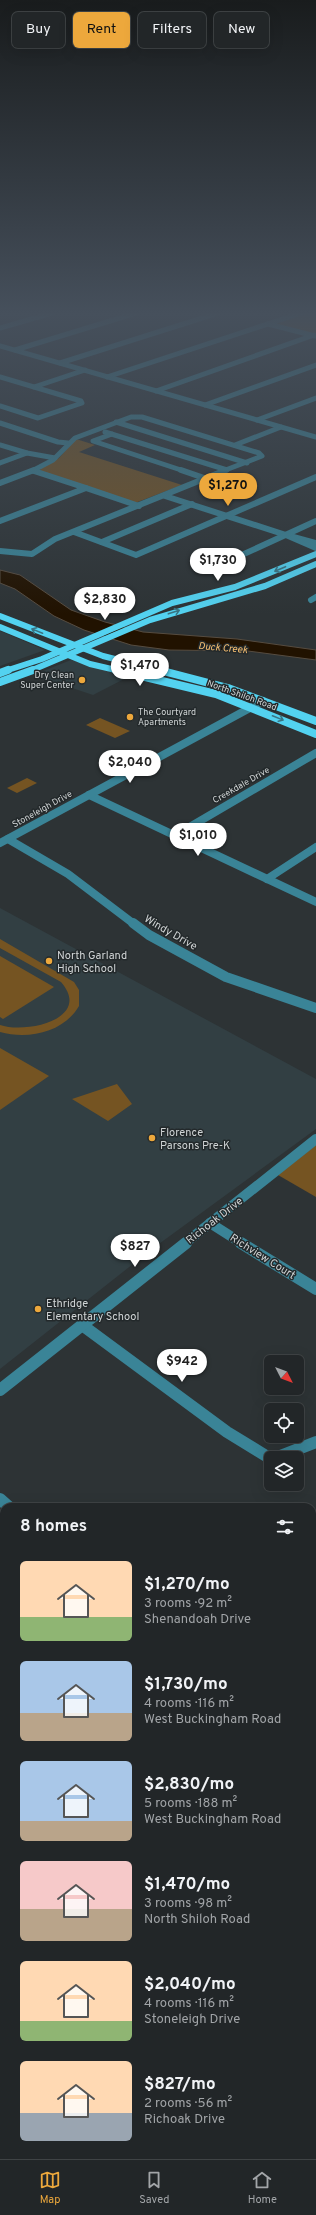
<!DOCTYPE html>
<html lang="en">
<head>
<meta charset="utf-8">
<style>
  body { margin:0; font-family:Overpass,sans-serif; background:#2a2e30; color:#f1f3f6; height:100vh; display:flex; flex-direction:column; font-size:15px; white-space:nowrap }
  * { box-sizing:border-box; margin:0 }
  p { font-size:13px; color:#a2a5a8 }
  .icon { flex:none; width:22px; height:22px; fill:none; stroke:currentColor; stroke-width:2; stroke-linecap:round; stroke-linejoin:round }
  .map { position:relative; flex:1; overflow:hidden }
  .side { position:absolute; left:0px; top:1503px; width:316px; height:656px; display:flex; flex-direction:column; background:#222628; border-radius:12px 12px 0 0; box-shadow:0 4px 16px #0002,0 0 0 1px #3f4345 }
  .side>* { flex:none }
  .top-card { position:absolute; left:12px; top:12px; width:292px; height:36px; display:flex; gap:8px }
  .needle { width:26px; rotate:132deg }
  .controls { position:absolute; left:264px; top:1355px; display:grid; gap:8px }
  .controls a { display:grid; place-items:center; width:40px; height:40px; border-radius:6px; background:#222628; box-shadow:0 4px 16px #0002,0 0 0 1px #3f4345; font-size:20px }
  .price { position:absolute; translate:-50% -34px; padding:0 9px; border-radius:14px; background:#fff; color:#222; font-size:13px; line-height:26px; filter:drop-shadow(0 1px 2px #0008) }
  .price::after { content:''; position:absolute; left:50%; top:24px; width:12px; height:9px; margin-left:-6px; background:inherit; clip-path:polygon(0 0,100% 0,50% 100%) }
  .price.current { background:#eda83c; color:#111 }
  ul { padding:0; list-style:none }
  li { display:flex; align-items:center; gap:12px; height:100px; padding:0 20px }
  li span { display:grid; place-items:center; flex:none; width:112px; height:80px; border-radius:6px; color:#555 }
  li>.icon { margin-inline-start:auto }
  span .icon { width:48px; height:48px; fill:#fffc; stroke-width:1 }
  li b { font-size:17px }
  h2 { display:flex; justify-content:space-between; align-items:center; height:48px; padding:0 20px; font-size:17px }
  .chip { padding:0 14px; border-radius:6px; background:#222628; box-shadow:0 4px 16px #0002,0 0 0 1px #3f4345; font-size:14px; line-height:36px }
  .chip.current { background:#eda83c; color:#111 }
  .tabs { display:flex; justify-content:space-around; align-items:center; height:56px; border-top:1px solid #3f4345; background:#222628; font-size:11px; color:#a2a5a8 }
  .tabs a { display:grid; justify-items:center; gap:2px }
  .tabs .current { color:#eda83c }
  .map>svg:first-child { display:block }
  .built { fill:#323f43 }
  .green { fill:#755422 }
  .water { fill:#211200; stroke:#564c40 }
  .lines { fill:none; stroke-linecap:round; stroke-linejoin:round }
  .minor-far5 { stroke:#3a8497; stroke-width:5 }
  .minor-far4 { stroke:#3a8497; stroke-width:6 }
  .minor-far3 { stroke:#3a8497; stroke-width:8 }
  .minor-far2 { stroke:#3a8497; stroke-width:10 }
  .minor-far1 { stroke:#3a8497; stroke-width:12 }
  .minor { stroke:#3a8497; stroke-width:16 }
  .major-far1 { stroke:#53d2f0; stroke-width:6 }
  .major { stroke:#53d2f0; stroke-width:8 }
  .oneway { stroke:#397584 }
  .poi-dot { fill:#eda83c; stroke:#23292b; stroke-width:1.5 }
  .labels { text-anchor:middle; stroke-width:3; stroke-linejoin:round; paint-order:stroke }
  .far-poi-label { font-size:9px; fill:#d0d4d5; stroke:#23292b; text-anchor:end }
  .far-street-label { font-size:9px; fill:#d0d4d5; stroke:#23292b }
  .far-water-label { font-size:10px; font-style:italic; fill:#f9c173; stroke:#23292b }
  .street-label { font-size:11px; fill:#d0d4d5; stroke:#23292b }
  .poi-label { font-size:11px; fill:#d0d4d5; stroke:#23292b; text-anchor:start }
</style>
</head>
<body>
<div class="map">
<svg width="316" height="2159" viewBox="0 0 316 2159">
  <rect width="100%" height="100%" fill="#2d3335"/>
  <g class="built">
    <path d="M0,631l45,19 -45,16z"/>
    <path d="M71,660l57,17 -35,18 -60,-20z"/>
    <path d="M0,908l316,171v50l-164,120 -152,120z"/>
  </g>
  <g class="green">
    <path d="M306,313h10v22l-43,-11z"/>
    <path d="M76,439l19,6 -16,7 103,33 -47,18 -94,-32 -1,-2 19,-11z"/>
    <path d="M100,718l30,13 -15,7 -29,-13z"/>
    <path d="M27,778l10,5 -20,10 -10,-5z"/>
    <path d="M0,939l74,43 5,8v16c-15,26 -50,34 -79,26v-7c26,9 93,-6 61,-43l-61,-34z"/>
    <path d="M0,956l54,31 -51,32 -3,-2z"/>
    <path d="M0,1048l49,28 -49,34z"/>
    <path d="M117,1084l15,20 -24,17 -36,-22z"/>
    <path d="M316,1145v52l-38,-22z"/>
  </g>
  <path class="water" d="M0,570l20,5 51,35 34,12 38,10 94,7 79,11v10l-68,-9 -79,-1 -38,-5 -47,-15 -30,-14 -39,-27 -15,-6z"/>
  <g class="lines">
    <g class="minor-far5">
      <path d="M268,324l47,12"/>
      <path d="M0,328l52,-15"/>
      <path d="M0,346l316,91"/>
      <path d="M15,350l121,-37"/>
      <path d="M60,363l158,-50"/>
      <path d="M0,377l81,24 1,2 -44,15 -38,-12"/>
      <path d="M107,377l194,-64"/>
      <path d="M34,387l51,-17"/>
      <path d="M156,391l158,-56"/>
      <path d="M205,405l111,-40"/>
      <path d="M257,420l59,-22"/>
      <path d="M116,422l131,41"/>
      <path d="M0,423l58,19 10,1"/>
      <path d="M105,432l122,38"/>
      <path d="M112,434l-19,7 91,30"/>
      <path d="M0,445l27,8 28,5"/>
      <path d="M235,445l46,-18"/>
      <path d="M0,463l27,-10"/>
      <path d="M32,471l21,-11 22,-22 56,-21h11l117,36 3,3 -39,15"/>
      <path d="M34,471h1"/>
    </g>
    <g class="minor-far4">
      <path d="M181,470l26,9"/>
      <path d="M0,483l34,-13"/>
      <path d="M86,488l53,18"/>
      <path d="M165,496l121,39"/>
      <path d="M0,521l86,-33 -52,-17"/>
      <path d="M74,532l62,23 180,-78"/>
      <path d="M102,542l90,-38"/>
      <path d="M316,543l-30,-8 30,13"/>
      <path d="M0,551l32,3 23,-15 171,-69"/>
      <path d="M221,571l-2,-3 3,-4 94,-43"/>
      <path d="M311,600l5,-3"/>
    </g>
    <g class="minor-far3">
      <path d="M89,795l227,107"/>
      <path d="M176,835l140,-82"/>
      <path d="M8,839l60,35 66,50"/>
      <path d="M0,843l263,-142"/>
      <path d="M267,879l49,-32"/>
    </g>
    <g class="minor-far2">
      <path d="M133,923l16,12 77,42 90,31"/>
      <path d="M210,1223l33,21"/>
      <path d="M184,1244l132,-105"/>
    </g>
    <g class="minor-far1">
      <path d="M241,1243l75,46"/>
      <path d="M82,1325l145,107 44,27"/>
      <path d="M0,1390l186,-147"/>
      <path d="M275,1458l41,-16"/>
      <path d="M0,1499l9,8"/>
    </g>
    <g class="minor">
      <path d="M312,1696l4,-4"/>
      <path d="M0,1713l4,-4"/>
      <path d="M312,1778l4,3"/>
      <path d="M0,2047l4,-5"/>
      <path d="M312,2106l4,4"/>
      <path d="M257,2159l3,-4"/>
    </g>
    <g class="major-far1">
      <path d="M0,616l103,40 59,15"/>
      <path d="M0,627l90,37 30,7"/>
      <path d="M5,671l37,-12 130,-56 63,-16 81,-33"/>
      <path d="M30,671l120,-51 115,-34 51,-22"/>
    </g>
    <g class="major">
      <path d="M116,670l100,24 100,40"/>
      <path d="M159,670l69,18 88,33"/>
      <path d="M0,673l8,-3"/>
      <path d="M0,682l33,-12"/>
    </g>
  </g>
  <defs><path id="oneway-shaft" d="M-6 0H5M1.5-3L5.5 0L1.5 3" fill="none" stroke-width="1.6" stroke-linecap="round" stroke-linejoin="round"/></defs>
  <g class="oneway">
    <use href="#oneway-shaft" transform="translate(280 569) rotate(157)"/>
    <use href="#oneway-shaft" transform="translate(174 612) rotate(-18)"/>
    <use href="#oneway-shaft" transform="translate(37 631) rotate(-158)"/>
    <use href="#oneway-shaft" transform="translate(278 718) rotate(22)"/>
  </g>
  <linearGradient id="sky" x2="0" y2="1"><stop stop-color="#191c1d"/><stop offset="0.51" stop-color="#46505c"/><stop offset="1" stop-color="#46505c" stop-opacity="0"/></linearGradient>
  <rect width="316" height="615" fill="url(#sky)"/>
  <g class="poi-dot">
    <circle cx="82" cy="680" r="4"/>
    <circle cx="130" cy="717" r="4"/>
    <circle cx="49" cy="961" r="4"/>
    <circle cx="152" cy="1138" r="4"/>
    <circle cx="38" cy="1309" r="4"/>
  </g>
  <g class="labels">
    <g class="far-poi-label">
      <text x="74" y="678">Dry Clean<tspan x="74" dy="10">Super Center</tspan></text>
      <text x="138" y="715" text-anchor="start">The Courtyard<tspan x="138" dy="10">Apartments</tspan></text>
    </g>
    <g class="far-street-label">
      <text transform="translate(242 695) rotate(20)" y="3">North Shiloh Road</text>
      <text transform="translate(241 785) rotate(-30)" y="3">Creekdale Drive</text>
      <text transform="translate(42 809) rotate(-29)" y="3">Stoneleigh Drive</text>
    </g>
    <g class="far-water-label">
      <text transform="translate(223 647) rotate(5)" y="4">Duck Creek</text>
    </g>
    <g class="street-label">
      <text transform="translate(171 932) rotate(30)" y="4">Windy Drive</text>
      <text transform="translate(214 1220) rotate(-38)" y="4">Richoak Drive</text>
      <text transform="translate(263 1256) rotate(32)" y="4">Richview Court</text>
    </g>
    <g class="poi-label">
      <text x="57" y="959">North Garland<tspan x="57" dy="13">High School</tspan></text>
      <text x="160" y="1136">Florence<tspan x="160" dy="13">Parsons Pre-K</tspan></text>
      <text x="46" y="1307">Ethridge<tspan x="46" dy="13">Elementary School</tspan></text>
    </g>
  </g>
</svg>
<div class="controls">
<a><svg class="needle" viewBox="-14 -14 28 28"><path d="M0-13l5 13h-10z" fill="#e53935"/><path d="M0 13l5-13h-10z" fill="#a2a5a8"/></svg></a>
<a><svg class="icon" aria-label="locate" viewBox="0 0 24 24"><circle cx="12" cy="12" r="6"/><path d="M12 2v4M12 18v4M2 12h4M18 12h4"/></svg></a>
<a><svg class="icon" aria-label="layers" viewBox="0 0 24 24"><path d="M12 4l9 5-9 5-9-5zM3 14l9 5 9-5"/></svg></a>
</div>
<b class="price current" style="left:228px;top:507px">$1,270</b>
<b class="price" style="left:218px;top:582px">$1,730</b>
<b class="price" style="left:105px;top:621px">$2,830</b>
<b class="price" style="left:140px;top:687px">$1,470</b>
<b class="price" style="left:130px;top:784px">$2,040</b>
<b class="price" style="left:198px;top:857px">$1,010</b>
<b class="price" style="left:135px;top:1268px">$827</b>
<b class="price" style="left:182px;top:1383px">$942</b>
<div class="top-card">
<a class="chip">Buy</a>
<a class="chip current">Rent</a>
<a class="chip">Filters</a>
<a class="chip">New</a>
</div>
<section class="side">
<h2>8 homes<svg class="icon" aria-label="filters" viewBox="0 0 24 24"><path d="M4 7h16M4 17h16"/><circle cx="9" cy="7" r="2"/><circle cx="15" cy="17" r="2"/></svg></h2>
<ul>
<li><span style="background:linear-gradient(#ffd9b3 70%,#8fb573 0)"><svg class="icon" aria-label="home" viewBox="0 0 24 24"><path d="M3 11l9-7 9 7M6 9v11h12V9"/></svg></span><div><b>$1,270/mo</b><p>3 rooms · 92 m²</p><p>Shenandoah Drive</p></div></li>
<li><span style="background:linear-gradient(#a9c7e8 65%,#b9a48a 0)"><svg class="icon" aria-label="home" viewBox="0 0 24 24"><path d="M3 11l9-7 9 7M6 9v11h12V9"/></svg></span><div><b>$1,730/mo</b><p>4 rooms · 116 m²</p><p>West Buckingham Road</p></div></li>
<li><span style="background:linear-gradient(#a9c7e8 75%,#b9a48a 0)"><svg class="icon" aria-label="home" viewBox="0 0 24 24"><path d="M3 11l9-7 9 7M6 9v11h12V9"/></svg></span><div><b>$2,830/mo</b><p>5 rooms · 188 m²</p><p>West Buckingham Road</p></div></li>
<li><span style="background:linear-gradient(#f6c9c9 60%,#b9a48a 0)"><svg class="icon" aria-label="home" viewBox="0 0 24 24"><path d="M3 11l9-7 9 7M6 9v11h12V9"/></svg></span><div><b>$1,470/mo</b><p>3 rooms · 98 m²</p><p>North Shiloh Road</p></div></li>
<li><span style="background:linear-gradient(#ffd9b3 75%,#8fb573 0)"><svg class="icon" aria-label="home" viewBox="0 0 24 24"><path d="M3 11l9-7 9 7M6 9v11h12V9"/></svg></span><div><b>$2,040/mo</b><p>4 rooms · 116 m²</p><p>Stoneleigh Drive</p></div></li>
<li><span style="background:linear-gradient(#ffd9b3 65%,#9aa5b1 0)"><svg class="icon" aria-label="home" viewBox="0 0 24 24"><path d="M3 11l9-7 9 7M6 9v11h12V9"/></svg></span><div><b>$827/mo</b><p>2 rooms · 56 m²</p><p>Richoak Drive</p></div></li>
</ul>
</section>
</div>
<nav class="tabs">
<a class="current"><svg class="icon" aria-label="map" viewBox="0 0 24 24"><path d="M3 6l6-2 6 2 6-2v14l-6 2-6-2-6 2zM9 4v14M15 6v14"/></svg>Map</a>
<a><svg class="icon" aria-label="saved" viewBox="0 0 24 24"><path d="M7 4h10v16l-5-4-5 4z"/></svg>Saved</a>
<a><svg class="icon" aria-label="home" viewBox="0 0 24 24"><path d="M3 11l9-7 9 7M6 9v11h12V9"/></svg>Home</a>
</nav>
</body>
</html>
